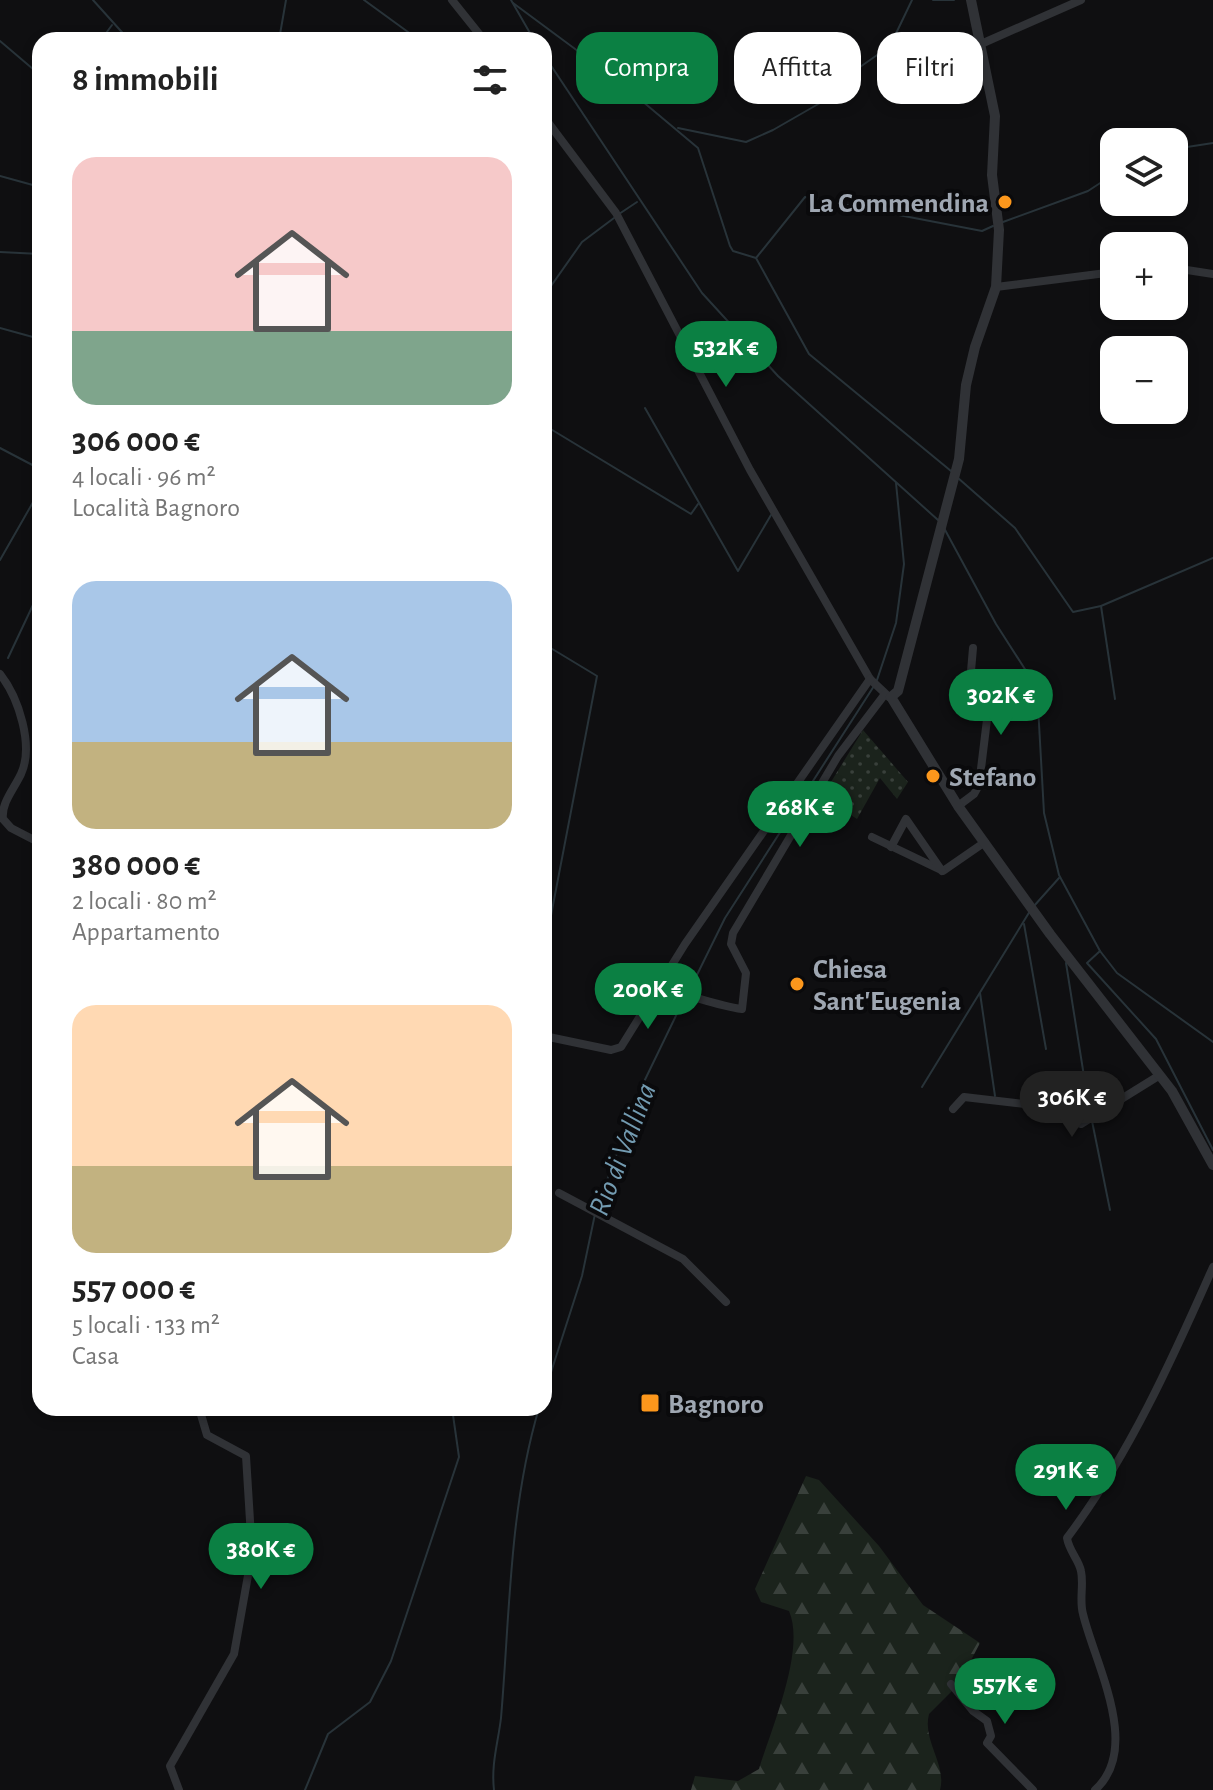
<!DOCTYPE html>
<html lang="it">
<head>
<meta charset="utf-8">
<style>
  body { margin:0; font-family:"Alegreya Sans",sans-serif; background:#f6f6f6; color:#222; height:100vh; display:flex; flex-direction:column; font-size:30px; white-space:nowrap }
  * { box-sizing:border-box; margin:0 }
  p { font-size:26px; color:#767676 }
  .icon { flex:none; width:44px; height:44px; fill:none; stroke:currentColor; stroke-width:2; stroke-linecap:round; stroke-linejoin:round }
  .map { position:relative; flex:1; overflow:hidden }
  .panel { position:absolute; left:32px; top:32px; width:520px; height:1384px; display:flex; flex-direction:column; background:#fff; border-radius:24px; box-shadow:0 4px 12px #0003 }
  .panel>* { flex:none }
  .banner { position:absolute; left:576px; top:32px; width:516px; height:72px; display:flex; gap:16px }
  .fabs { position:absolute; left:1100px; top:128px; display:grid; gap:16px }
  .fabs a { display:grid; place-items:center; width:88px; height:88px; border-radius:16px; background:#fff; box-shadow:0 4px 12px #0003; font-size:40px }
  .price { position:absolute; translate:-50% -68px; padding:0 18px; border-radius:28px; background:#0b8043; color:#fff; font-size:26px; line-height:52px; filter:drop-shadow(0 2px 4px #0008) }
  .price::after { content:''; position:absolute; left:50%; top:48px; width:24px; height:18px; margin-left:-12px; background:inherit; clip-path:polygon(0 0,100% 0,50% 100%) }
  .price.current { background:#222; color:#fff }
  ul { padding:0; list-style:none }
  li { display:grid; align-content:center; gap:16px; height:424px; padding:0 40px }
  li span { display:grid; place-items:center; height:248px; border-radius:24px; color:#555 }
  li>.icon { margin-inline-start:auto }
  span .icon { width:144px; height:144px; fill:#fffc; stroke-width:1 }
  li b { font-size:34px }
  h2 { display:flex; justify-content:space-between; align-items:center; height:96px; padding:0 40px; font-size:34px }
  .chip { padding:0 28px; border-radius:24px; background:#fff; box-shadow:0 4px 12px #0003; font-size:28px; line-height:72px }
  .chip.current { background:#0b8043; color:#fff }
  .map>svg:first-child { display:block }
  .forest { fill:url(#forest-firs) }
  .park { fill:url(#park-dots) }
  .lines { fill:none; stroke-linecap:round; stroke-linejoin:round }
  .stream { stroke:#283339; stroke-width:2 }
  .minor { stroke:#303236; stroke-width:8 }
  .tertiary { stroke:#303236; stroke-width:10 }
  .poi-dot { fill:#fc971c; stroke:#0a0a0c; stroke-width:3 }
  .labels { text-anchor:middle; stroke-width:8; stroke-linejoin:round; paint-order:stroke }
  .poi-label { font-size:28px; font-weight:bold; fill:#9fa7b2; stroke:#0a0a0c; text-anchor:start }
  .water-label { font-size:30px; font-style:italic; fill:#739bb1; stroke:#0a0a0c }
</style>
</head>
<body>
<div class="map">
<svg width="1213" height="1790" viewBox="0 0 1213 1790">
  <defs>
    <pattern id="forest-firs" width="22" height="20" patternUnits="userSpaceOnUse" patternTransform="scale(2)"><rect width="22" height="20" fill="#1b231c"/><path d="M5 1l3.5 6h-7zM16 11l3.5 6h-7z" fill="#39403b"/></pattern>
    <pattern id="park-dots" width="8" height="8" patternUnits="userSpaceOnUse" patternTransform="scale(2)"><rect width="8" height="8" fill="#1b231c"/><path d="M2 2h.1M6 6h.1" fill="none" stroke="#39403b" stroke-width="1.8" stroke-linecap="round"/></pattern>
  </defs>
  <rect width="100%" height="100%" fill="#0f0f11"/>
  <path class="forest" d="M806,1476l13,4 60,66 44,59 57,38 -22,42 -29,29c-7,27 18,50 11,76h-249l4,-14 43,5 21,-12c12,-40 47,-119 30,-158l-28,-9 -6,-13z"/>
  <path class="park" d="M863,730l45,52 -11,17 -17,-21 -23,41 -17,-11 -12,19 -18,-11z"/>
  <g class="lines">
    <g class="stream">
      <path d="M93,0l36,40"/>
      <path d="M364,0l55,40"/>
      <path d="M511,0l23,40"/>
      <path d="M933,0h21"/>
      <path d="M513,3l104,77 81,68 32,98 3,5 23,7 53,96 142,117"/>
      <path d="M126,36l9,4"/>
      <path d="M101,40l11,-15"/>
      <path d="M279,40l7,-40"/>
      <path d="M0,41l40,34"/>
      <path d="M544,55l158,238 76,83 160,144"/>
      <path d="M678,128l68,14 27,-12 61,-35 26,-28 30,-21 22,-46"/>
      <path d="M1174,149l39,-6"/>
      <path d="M0,176l40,11"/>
      <path d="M619,214l18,-12"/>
      <path d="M1003,222l85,-31 26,-17"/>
      <path d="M0,252l40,2"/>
      <path d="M756,258l49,-61 177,34 11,-5"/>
      <path d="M544,296l38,-54 32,-24"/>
      <path d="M0,328l40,11"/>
      <path d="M645,408l93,163 33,-56"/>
      <path d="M544,425l147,89 7,-10"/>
      <path d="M0,448l40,21"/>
      <path d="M958,478l57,50 58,84 28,-6 112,-48"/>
      <path d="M944,528l52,96 41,64 7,125 15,62 41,76 17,22 96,69"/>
      <path d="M0,560l40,-70"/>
      <path d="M1101,606l14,93"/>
      <path d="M544,644l53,32 -53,276"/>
      <path d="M8,658l32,-68"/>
      <path d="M877,680l19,-57 8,-59 -8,-81"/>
      <path d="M1034,906l25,-28"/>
      <path d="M1024,924l22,125"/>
      <path d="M1100,951l-13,12 69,76 57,111"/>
      <path d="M1066,963l24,151"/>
      <path d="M689,991l36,-73 149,-232"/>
      <path d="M980,993l15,103"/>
      <path d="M922,1087l108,-176"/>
      <path d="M1092,1121l18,89"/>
      <path d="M597,1208l43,-118 45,-93"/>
      <path d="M544,1394l38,-118 13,-62"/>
      <path d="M305,1790l23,-56 42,-32 21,-41 68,-204 -7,-49"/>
      <path d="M494,1790c-3,-26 4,-47 7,-72 9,-105 8,-209 38,-310"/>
    </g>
    <g class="minor">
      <path d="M452,0l32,40"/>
      <path d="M981,44l100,-44"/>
      <path d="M544,117l72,96 134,257 120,209"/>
      <path d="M1174,268l39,6"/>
      <path d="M996,287l118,-15"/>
      <path d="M0,674c19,24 34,72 21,100 -7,15 -20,29 -18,45l8,9 29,15"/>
      <path d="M870,679l19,18"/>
      <path d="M958,806l16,-12 5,-9 11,-90 -5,-10 -14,-14 2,-23"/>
      <path d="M872,837l71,34 42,-29"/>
      <path d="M891,847l15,-28 36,52"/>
      <path d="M660,989c27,4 53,16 82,20l4,-36 -15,-29 2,-11 105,-177 47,-62"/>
      <path d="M544,1036l67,14 10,-3 64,-103 185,-265"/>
      <path d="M953,1109l11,-12 69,8 48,19 79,-49"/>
      <path d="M559,1193l124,66 43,43"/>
      <path d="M951,1684l22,27 14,10 4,15 -4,7 46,47"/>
      <path d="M179,1790l-9,-24 64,-112 18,-101 -6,-97 -39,-21 -8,-27"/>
      <path d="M1095,1790c47,-42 0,-126 -12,-176 -4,-14 1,-29 -2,-43 -2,-11 -12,-20 -14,-33 61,-81 105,-178 146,-271"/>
    </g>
    <path class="tertiary" d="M971,0l24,116 -3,59 7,55 -3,57 -21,60 -9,38 -7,74 -61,232 -7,6 67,109 92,128 122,157 41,74"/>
  </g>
  <g class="poi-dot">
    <circle cx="1005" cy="202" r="8"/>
    <circle cx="933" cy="776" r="8"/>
    <circle cx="797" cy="984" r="8"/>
    <rect x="640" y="1393" width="20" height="20" rx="4"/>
  </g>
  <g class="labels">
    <g class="poi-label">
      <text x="989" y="212" text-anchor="end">La Commendina</text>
      <text x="949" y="786">Stefano</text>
      <text x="813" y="978">Chiesa<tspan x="813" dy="32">Sant'Eugenia</tspan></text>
      <text x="668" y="1413">Bagnoro</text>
    </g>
    <g class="water-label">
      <text transform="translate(622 1149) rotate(-69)" y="10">Rio di Vallina</text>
    </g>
  </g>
</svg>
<div class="fabs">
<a><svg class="icon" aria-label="layers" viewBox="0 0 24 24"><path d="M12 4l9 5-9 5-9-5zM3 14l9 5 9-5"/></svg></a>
<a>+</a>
<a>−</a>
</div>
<b class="price" style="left:726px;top:389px">532K €</b>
<b class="price" style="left:1001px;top:737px">302K €</b>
<b class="price" style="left:800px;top:849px">268K €</b>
<b class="price" style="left:648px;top:1031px">200K €</b>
<b class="price current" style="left:1072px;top:1139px">306K €</b>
<b class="price" style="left:1066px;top:1512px">291K €</b>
<b class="price" style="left:261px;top:1591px">380K €</b>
<b class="price" style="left:1005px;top:1726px">557K €</b>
<div class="banner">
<a class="chip current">Compra</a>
<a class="chip">Affitta</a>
<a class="chip">Filtri</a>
</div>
<section class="panel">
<h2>8 immobili<svg class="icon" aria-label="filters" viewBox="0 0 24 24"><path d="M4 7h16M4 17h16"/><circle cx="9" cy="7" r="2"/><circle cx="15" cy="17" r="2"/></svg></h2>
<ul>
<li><span style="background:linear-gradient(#f6c9c9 70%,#7fa58c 0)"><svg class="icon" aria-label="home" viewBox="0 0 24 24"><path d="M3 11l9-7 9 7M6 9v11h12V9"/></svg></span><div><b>306 000 €</b><p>4 locali · 96 m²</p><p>Località Bagnoro</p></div></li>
<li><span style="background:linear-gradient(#a9c7e8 65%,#c2b280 0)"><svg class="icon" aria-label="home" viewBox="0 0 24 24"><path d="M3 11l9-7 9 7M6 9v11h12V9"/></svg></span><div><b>380 000 €</b><p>2 locali · 80 m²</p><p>Appartamento</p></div></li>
<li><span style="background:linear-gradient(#ffd9b3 65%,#c2b280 0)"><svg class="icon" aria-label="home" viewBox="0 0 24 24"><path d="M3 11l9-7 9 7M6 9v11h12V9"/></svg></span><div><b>557 000 €</b><p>5 locali · 133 m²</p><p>Casa</p></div></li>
</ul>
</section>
</div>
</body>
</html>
